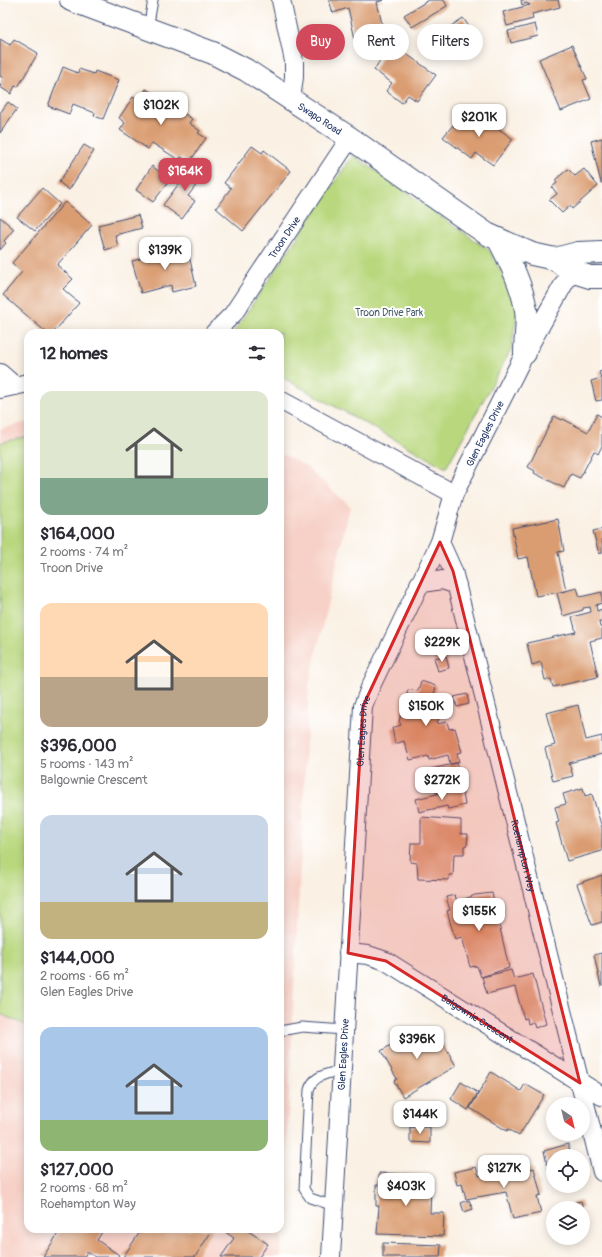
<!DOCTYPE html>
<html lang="en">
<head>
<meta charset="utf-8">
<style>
  body { margin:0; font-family:Pangolin,sans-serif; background:#f2f2f3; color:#2b2b33; height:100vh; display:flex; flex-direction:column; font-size:15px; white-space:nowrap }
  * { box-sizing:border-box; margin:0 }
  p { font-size:13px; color:#7c7c81 }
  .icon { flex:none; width:22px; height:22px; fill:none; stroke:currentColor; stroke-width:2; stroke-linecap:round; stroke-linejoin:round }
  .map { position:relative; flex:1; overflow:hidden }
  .drawer { position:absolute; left:24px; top:329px; width:260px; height:904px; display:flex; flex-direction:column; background:#fff; border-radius:12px; box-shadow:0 2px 10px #0003 }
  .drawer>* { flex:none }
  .banner { position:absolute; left:296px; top:24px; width:246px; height:36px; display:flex; gap:8px }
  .needle { width:26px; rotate:145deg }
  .buttons { position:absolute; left:546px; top:1097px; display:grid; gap:8px }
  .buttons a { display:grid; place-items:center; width:44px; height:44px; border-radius:50%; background:#fff; box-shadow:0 2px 10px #0003; font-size:20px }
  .price { position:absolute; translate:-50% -34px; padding:0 9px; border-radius:8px; background:#fff; color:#222; font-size:13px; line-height:26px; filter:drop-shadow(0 1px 2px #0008) }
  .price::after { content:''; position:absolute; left:50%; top:24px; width:12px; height:9px; margin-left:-6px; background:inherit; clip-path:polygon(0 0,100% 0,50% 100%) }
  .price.current { background:#d1495b; color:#fff }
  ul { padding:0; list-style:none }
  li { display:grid; align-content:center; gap:8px; height:212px; padding:0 16px }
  li span { display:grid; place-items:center; height:124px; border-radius:12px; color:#555 }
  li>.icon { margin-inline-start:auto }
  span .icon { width:72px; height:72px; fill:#fffc; stroke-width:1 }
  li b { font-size:17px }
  h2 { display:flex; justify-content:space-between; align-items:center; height:48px; padding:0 16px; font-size:17px }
  .tag { padding:0 14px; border-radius:18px; background:#fff; box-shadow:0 2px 10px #0003; font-size:14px; line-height:36px }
  .tag.current { background:#d1495b; color:#fff }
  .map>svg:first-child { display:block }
  .built { fill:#f7d1c7 }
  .green { fill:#b9d87e; stroke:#6a846e }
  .building { fill:#da9c71 }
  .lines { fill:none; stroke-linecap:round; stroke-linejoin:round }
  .service-casing { stroke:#3c4c72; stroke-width:11 }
  .minor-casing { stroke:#3c4c72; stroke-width:20 }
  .tertiary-casing { stroke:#3c4c72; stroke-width:24 }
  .service { stroke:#fff; stroke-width:9 }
  .minor { stroke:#fff; stroke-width:18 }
  .tertiary { stroke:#fff; stroke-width:22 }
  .marked { fill:#d62828; fill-opacity:0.2; stroke:#d62828; stroke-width:3; stroke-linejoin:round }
  .labels { text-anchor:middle; stroke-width:4; stroke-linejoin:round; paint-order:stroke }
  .street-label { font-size:10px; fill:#1b2f5e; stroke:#fff }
  .park-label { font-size:10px; fill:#425966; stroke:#fff }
</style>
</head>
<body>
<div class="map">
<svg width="602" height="1257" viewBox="0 0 602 1257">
  <rect width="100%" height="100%" fill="#fff"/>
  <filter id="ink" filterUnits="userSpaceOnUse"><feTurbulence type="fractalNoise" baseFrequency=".025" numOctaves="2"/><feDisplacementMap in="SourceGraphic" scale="8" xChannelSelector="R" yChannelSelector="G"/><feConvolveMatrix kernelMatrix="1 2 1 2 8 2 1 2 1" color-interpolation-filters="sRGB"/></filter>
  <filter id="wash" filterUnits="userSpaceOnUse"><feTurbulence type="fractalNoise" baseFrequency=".012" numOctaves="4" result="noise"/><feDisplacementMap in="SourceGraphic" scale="16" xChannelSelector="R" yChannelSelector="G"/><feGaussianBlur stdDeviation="0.9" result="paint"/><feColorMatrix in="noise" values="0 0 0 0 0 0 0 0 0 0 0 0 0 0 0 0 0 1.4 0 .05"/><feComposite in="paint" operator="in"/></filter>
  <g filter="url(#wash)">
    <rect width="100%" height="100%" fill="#faf0e3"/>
    <path class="built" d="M28,422v807h252v-776l25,13 45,40 -41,179 -28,572h-281v-828z"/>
    <g class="green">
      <path d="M353,155l137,96 16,30 12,27 -7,42 -65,118 -166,-92v-43h-47z"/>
      <path d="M28,436v590l-28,-12v-571z"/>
    </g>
    <g id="blocks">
      <g class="building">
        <path d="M329,0h55l-7,2 7,31 -29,6 -7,-31 -15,5z"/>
        <path d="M429,0h15l3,6 -35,21 -8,-12z"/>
        <path d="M521,0h37l2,7 -28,7 1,5 -26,7 -4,-14 27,-7 -4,-2 -4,2z"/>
        <path d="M463,18l17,24 -21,14 -17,-24z"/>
        <path d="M535,24l3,12 -27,7 -3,-12z"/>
        <path d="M0,39l10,6 4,-6 24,14 -20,34 -3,-1 -4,8 -11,-7 3,-9 -3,-2z"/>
        <path d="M391,43l45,32 -19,26 -9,-6 -6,8 -16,-12 6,-8 -18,-13z"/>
        <path d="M572,45l15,34 -4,1 8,19 -30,12 -22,-52z"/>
        <path d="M63,67l15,6 1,-4 15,5 1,-3 24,9 -16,39 -9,-3 1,-3 -22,-9 -4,10 -21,-8z"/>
        <path d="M146,89l21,14 3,-5 12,8 -3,4 13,9 -3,4 11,8 -2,2 8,5 -17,25 -8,-6 -2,3 -27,-17 -4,6 -28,-19 5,-7 -6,-5 14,-21 6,4z"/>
        <path d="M8,102l9,7 -17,24v-20z"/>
        <path d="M472,110l41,29 -20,26 -17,-12 -4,6 -29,-22 10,-12 5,4z"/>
        <path d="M602,138v45h-1l-10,-42z"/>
        <path d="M84,145l10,6 -25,39 -10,-8z"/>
        <path d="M252,146l10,7 2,-3 27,21 -48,60 -27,-23 15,-20 -7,-5z"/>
        <path d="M195,162l12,9 -19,25 7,5 -13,18 -19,-14z"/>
        <path d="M152,166l18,14 -17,22 -17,-12z"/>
        <path d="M568,169l7,7 9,-7 14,17 -26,23 -2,-3 -8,7 -13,-13 8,-6 -5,-7 5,-4 -2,-3z"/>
        <path d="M42,188l18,16 -25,27 -18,-14z"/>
        <path d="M65,202l27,23 -35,40 16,14 -10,10 16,14 -26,30h-6l-44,-38 19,-23 -10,-9z"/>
        <path d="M138,215l4,13 -27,7 3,11 -13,4 -7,-25z"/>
        <path d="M0,217l14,12 -10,12 2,2 -6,7z"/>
        <path d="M187,247l9,39 -24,6 -1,-7 -30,8 -9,-32z"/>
        <path d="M602,371v29l-6,1 -5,-20 10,-3 -2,-6z"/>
        <path d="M597,414l5,3v29l-4,8 -4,-3 -14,27 -9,-4 -7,14 -30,-15 1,-2 -7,-4 26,-51 8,4 1,-1 25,13z"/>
        <path d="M558,519l6,32 -6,1 8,39 -30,5 -8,-39 -10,2 -6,-31z"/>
        <path d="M602,529v24l-3,1 -6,-23z"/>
        <path d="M577,588l3,9 22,-5v11l-6,2 1,6 5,-2v13h-3l1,5h2v11l-12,3 8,36 -45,10 -2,-8 -6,1 -4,-18 -9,3 -5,-22 49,-11 -4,-15 19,-5 -1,-5 -7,1v2l-20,6 -6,-23z"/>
        <path d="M446,656l3,12 -11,3 -4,-13z"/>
        <path d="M421,681l15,5 -2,9 11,2 -8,27 10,-2 2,7 6,-1 7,24 -5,1 2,9 -9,2 -2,-9 -19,5 -1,-4 -18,4 -6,-19 -9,3 -3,-16 9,-3 -2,-4 9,-31 10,1z"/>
        <path d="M467,694l2,10 -12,3 -3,-10z"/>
        <path d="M578,705l8,35 16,-4v18l-33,9 4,13 -20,5 -8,-33 10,-3 -9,-32z"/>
        <path d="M457,763l6,23 -27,7 -2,-5 -7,1 -4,-18z"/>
        <path d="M462,788l3,17 -17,4 -1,-3 -28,6 -3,-13z"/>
        <path d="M583,788l2,8 7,-2 10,34v23l-35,10 -11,-38 3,-1 -4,-15 11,-3 -3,-10z"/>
        <path d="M421,817l40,3v14h7l-1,11 -3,1v8h-10l-1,21h-4v5l-31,-1 -1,-16 -7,-1 1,-19h10z"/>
        <path d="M602,875v47l-10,3 -15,-41z"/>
        <path d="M492,893l17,75 -28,9 -4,-11 -7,1 -8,-30 -7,2 -8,-28 3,-1 -4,-13 9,-2 2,7 18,-7z"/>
        <path d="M602,953v33h-1l-7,-31z"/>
        <path d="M511,970l3,9 19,-5 13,50 -11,4 -2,-6 -5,2 -1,-6 -3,1 -9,-32 -28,7 -5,-17z"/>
        <path d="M412,1028l3,4 3,-2 5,9 9,-5 6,11 5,-2 13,23 -53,31 -9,-16 3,-2 -16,-28 13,-8 -2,-4z"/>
        <path d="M491,1072l30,19 4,-7 19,11 -25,41 -11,-7 -1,2 -37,-23z"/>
        <path d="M461,1082l17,11 -10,17 -17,-11z"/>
        <path d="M410,1127h20v16l-20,-1z"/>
        <path d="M568,1144l3,12h-18v16l-4,1 -5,-22z"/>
        <path d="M476,1167l3,9 27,-7 2,6 26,-7 7,27 -4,1 4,17 -28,6 -7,-27 -40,7 -4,-15 -5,1 -3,-13z"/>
        <path d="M379,1173l41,2v12l11,1 -1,25h14l-1,23 -66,-2 2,-28h-3v-21h3z"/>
        <path d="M469,1200l4,9 -9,3 -3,-9z"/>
        <path d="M581,1201l2,7h-10l-1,-5z"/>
        <path d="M61,1229h43l-7,11 22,15 -1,2h-23l-8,-5 -3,5h-41z"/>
        <path d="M142,1229h71l-18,28h-72z"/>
        <path d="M221,1229h24l23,15 -9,13h-38l13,-19z"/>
        <path d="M383,1243l58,2 -1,12h-57z"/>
      </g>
    </g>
  </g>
  <g filter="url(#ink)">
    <use href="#blocks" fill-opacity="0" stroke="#3c4c72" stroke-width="1"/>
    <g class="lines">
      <defs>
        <g id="service">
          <path d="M148,29l5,-29"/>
          <path d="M280,1031l22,-4 42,3"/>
          <path d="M334,1206l-24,-8 -6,-9 5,-99c4,-15 19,-16 32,-20"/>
        </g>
        <g id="minor">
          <path d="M281,0l13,61v16l-3,22"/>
          <path id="s1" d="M214,333l19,-19 117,-176"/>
          <path d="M0,373l15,13"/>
          <path d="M0,389l28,-6"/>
          <path d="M280,400l174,94"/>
          <path id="s2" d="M440,542l13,29 149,601"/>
          <path d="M419,584l23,-4 15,5"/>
          <path id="s3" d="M348,953l20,2 18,6 216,135"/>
          <path id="s4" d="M331,1257l32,-551 7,-18 70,-146 14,-48 71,-141 46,-82 5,-13"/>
        </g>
        <g id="tertiary">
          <path id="s5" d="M71,0l142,53 33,17 104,68 137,96 45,20 23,5 16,12 19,6h12"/>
          <path d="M499,240c11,22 23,45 27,70 2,14 -1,29 -1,43"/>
          <path d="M555,259l23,-6 24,-1"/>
        </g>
      </defs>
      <use href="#service" class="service-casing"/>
      <use href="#minor" class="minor-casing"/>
      <use href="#tertiary" class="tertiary-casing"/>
      <use href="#service" class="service"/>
      <use href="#minor" class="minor"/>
      <use href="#tertiary" class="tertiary"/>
    </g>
  </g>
  <path class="marked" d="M440,542l13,29 127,512 -194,-122 -38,-8 15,-247z"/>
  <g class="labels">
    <g class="street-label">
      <text dy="4" stroke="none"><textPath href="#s5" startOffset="277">Swapo Road</textPath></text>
      <text dy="4" stroke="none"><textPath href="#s1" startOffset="119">Troon Drive</textPath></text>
      <text dy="4" stroke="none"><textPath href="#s4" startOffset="851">Glen Eagles Drive</textPath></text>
      <text dy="4" stroke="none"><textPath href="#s4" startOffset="527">Glen Eagles Drive</textPath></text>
      <text dy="4" stroke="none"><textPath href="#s2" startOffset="325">Roehampton Way</textPath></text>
      <text dy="4" stroke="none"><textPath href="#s3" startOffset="147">Balgownie Crescent</textPath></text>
      <text dy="4" stroke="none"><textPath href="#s4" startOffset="203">Glen Eagles Drive</textPath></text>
    </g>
    <g class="park-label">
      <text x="389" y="316">Troon Drive Park</text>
    </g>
  </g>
</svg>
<div class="buttons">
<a><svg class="needle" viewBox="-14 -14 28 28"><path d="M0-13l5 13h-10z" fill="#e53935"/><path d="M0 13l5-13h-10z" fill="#7c7c81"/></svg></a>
<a><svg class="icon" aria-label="locate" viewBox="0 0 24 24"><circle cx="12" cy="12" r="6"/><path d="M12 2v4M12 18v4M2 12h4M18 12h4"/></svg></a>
<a><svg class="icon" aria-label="layers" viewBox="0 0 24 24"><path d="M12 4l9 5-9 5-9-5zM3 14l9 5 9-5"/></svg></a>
</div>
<b class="price" style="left:161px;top:126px">$102K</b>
<b class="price" style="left:479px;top:138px">$201K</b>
<b class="price current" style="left:185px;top:192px">$164K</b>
<b class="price" style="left:165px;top:271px">$139K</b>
<b class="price" style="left:442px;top:663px">$229K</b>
<b class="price" style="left:426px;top:727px">$150K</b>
<b class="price" style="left:442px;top:801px">$272K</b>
<b class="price" style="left:479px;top:932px">$155K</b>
<b class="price" style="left:417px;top:1060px">$396K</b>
<b class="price" style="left:420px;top:1135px">$144K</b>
<b class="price" style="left:504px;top:1189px">$127K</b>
<b class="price" style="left:406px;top:1207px">$403K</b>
<div class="banner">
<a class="tag current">Buy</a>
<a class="tag">Rent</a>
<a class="tag">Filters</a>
</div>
<section class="drawer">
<h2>12 homes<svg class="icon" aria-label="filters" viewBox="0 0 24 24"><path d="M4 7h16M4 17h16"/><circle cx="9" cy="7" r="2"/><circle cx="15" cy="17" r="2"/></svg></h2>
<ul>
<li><span style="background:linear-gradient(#dfe7d0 70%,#7fa58c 0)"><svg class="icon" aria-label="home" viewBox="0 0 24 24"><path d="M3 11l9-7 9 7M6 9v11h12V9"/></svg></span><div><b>$164,000</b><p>2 rooms · 74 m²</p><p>Troon Drive</p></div></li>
<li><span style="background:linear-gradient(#ffd9b3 60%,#b9a48a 0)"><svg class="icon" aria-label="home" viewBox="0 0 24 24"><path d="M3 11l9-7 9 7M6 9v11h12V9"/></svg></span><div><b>$396,000</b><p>5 rooms · 143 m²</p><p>Balgownie Crescent</p></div></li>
<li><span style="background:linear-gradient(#c9d6e8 70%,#c2b280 0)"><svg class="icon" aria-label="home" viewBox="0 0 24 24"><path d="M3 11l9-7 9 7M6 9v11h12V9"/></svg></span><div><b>$144,000</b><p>2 rooms · 66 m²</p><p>Glen Eagles Drive</p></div></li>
<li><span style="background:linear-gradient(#a9c7e8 75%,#8fb573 0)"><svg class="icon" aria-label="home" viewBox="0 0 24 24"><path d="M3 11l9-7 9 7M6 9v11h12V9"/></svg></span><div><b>$127,000</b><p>2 rooms · 68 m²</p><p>Roehampton Way</p></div></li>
</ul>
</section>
</div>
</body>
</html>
